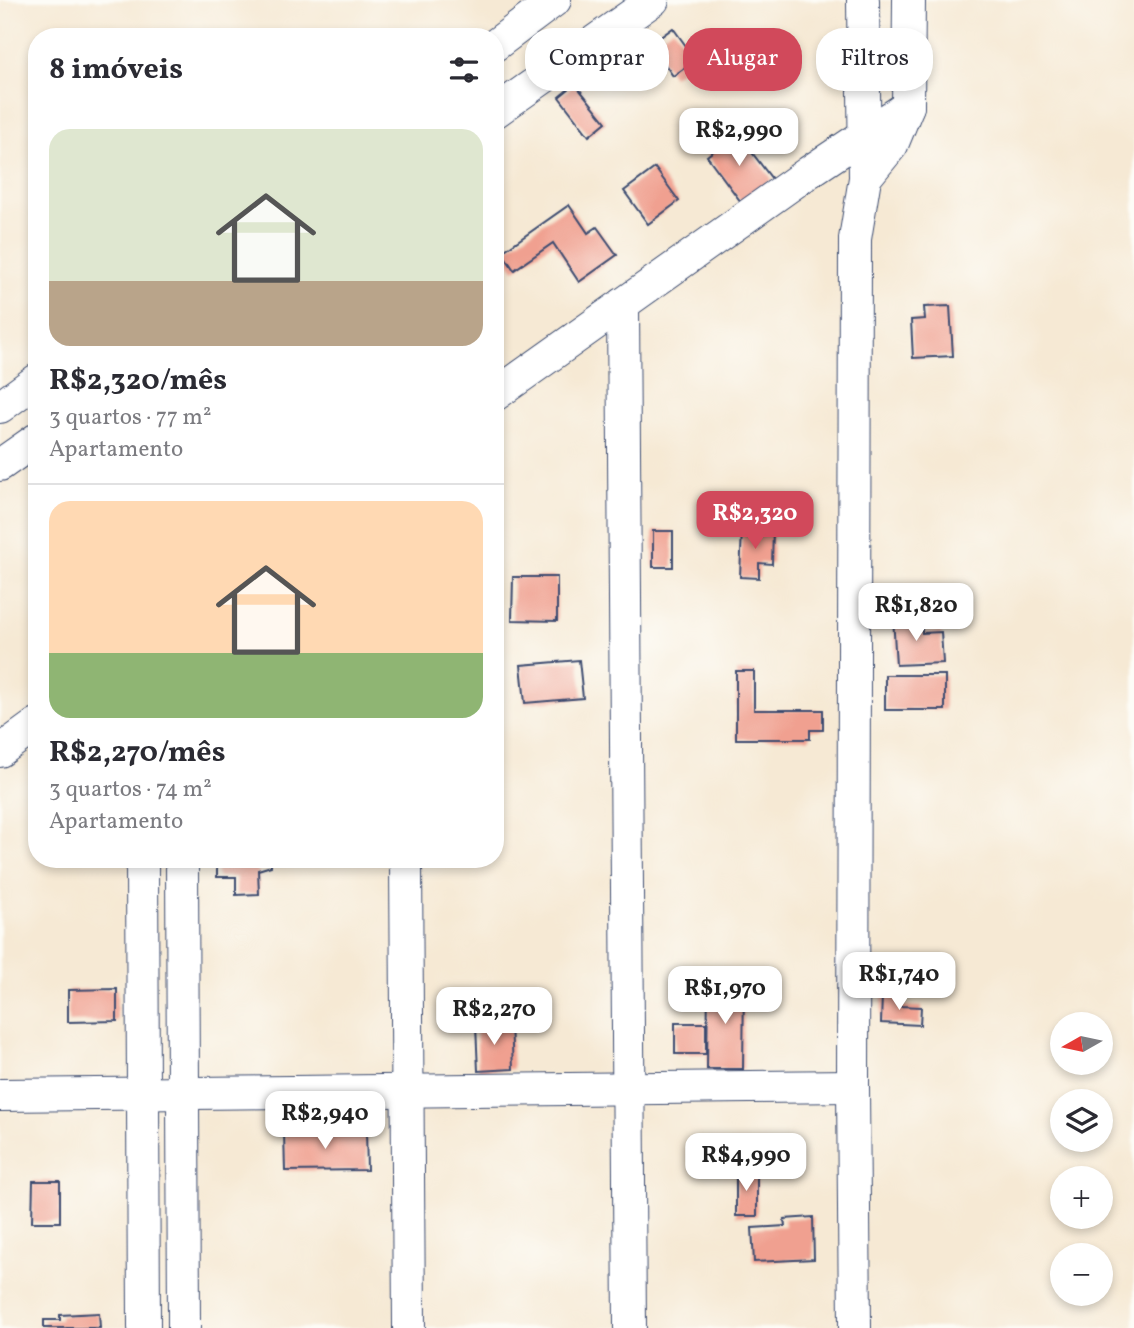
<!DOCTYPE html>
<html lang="pt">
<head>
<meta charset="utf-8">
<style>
  body { margin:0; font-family:Vollkorn,serif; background:#f2f2f3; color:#2b2b33; height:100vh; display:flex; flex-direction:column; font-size:26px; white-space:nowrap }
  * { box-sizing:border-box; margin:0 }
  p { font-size:23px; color:#7c7c81 }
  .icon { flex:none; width:38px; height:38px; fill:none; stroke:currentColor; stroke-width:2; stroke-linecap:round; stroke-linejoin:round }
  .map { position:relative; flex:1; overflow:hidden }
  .sheet { position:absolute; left:28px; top:28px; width:476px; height:840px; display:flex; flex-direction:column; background:#fff; border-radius:28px; box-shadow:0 4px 10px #0003 }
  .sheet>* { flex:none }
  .guide { position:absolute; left:525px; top:28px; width:504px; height:63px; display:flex; gap:14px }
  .needle { width:46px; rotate:261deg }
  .buttons { position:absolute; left:1050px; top:1012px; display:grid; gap:14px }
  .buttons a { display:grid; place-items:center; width:63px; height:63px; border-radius:50%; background:#fff; box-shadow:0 4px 10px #0003; font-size:35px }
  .price { position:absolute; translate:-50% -60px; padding:0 16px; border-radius:14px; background:#fff; color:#222; font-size:23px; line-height:46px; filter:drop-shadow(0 2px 4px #0008) }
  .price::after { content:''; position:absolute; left:50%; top:42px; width:21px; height:16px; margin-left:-10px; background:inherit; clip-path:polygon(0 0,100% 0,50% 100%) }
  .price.on { background:#d1495b; color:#fff }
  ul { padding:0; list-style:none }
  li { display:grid; align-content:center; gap:14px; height:371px; padding:0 21px }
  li+li { border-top:2px solid #e1e1e2 }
  li span { display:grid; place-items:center; height:217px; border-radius:21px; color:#555 }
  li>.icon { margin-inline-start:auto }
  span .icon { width:126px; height:126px; fill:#fffc; stroke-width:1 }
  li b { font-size:30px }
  h2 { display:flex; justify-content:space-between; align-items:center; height:84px; padding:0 21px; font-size:30px }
  .tag { padding:0 24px; border-radius:28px; background:#fff; box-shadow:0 4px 10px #0003; font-size:24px; line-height:63px }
  .tag.on { background:#d1495b; color:#fff }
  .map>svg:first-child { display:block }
  .building { fill:#f0a090 }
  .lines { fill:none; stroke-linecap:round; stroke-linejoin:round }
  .street-casing { stroke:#3c4b70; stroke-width:34 }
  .street { stroke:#fff; stroke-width:32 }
</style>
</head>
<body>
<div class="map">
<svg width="1134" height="1328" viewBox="0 0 1134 1328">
  <rect width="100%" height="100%" fill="#fdfcf7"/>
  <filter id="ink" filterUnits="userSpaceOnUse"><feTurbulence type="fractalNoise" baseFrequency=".0143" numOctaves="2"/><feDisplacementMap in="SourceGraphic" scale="14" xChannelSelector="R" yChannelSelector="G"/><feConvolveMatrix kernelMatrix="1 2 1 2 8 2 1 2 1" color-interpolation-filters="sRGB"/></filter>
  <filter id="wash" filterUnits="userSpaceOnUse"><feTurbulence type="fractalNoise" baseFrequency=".00686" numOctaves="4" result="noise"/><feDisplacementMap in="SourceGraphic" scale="28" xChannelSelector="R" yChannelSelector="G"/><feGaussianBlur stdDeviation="1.57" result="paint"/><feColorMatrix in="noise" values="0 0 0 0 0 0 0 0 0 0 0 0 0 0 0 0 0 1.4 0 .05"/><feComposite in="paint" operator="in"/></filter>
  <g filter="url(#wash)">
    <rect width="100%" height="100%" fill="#f6e9d4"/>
    <g id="blocks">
      <g class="building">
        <path d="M673,28l23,32 -23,16 -22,-32z"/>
        <path d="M575,84l31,38 -17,14 -30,-39z"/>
        <path d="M737,133l35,46 -31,23 -34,-46z"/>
        <path d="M655,168l24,33 -31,23 -24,-33z"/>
        <path d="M569,205l19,28 9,-6 20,28 -38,27 -26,-39 -39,27 -12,-18z"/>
        <path d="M950,306l3,50 -40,2 -2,-38 14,-1 -1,-12z"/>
        <path d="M742,529l31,1 -1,34 -13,-1v15l-19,-1z"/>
        <rect x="653" y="531" width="20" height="36"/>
        <path d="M513,577h44v44l-45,-1z"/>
        <path d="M921,615l1,18 19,-1 2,31 -47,2 -3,-48z"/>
        <path d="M579,660l4,38 -58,5 -4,-38z"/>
        <path d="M736,671h18v39h69v20h-13v9h-74z"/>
        <rect x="885" y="675" width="60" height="35"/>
        <path d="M217,859h54v7l-13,4 1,24 -23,1v-18h-19z"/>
        <path d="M708,982l36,1 -1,86h-36z"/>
        <path d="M117,989v32l-49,1v-32z"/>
        <path d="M882,996l18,1v9l21,1 -1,18 -39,-2z"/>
        <path d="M511,1023l2,46 -35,2 -2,-46z"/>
        <rect x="675" y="1023" width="31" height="31"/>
        <path d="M366,1131l1,39 -82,1 -1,-39z"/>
        <rect x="736" y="1170" width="21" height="46"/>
        <path d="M33,1181h27v41h-28z"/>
        <path d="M813,1217l1,42 -60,3 -2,-34 33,-2 -1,-7z"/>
        <path d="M99,1313l1,15h-56v-8h16v-5z"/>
      </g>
    </g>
  </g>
  <g filter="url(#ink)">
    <use href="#blocks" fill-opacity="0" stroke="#3c4b70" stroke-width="2"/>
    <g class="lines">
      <defs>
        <g id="street">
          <path d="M495,45l60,-45"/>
          <path d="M495,112l158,-112"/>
          <path d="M865,178l27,-33 16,-39 1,-106"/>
          <path d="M623,304l7,1024"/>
          <path d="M495,395l314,-223 99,-66"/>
          <path d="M0,407l37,-27"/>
          <path d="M0,465l37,-26"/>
          <path d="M0,751l37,-27"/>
          <path d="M142,859l2,469"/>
          <path d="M182,859l2,469"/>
          <path d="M406,859l3,469"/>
          <path d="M0,1095l853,-9"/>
          <path d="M855,1328l-2,-242 2,-847 10,-61 -2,-178"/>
        </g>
      </defs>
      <use href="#street" class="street-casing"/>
      <use href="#street" class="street"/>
    </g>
  </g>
</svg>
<div class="buttons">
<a><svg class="needle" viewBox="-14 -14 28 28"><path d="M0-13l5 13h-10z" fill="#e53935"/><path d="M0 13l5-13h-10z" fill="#7c7c81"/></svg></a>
<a><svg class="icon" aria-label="layers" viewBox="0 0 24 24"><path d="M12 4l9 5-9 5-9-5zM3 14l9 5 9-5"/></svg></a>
<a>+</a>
<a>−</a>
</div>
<b class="price" style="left:739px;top:168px">R$2,990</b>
<b class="price on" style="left:755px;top:551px">R$2,320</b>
<b class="price" style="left:916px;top:643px">R$1,820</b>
<b class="price" style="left:899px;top:1012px">R$1,740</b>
<b class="price" style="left:725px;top:1026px">R$1,970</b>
<b class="price" style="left:494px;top:1047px">R$2,270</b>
<b class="price" style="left:325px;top:1151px">R$2,940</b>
<b class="price" style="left:746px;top:1193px">R$4,990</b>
<div class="guide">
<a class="tag">Comprar</a>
<a class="tag on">Alugar</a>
<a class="tag">Filtros</a>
</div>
<section class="sheet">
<h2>8 imóveis<svg class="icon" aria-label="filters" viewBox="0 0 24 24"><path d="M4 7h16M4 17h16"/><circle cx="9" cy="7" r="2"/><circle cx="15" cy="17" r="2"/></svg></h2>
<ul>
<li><span style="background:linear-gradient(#dfe7d0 70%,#b9a48a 0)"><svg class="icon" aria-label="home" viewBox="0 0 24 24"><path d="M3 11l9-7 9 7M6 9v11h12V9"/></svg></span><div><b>R$2,320/mês</b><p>3 quartos · 77 m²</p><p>Apartamento</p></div></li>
<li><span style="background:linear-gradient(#ffd9b3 70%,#8fb573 0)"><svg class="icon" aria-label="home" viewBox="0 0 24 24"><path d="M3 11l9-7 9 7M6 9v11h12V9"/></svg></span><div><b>R$2,270/mês</b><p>3 quartos · 74 m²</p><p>Apartamento</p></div></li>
</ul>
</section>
</div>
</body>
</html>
